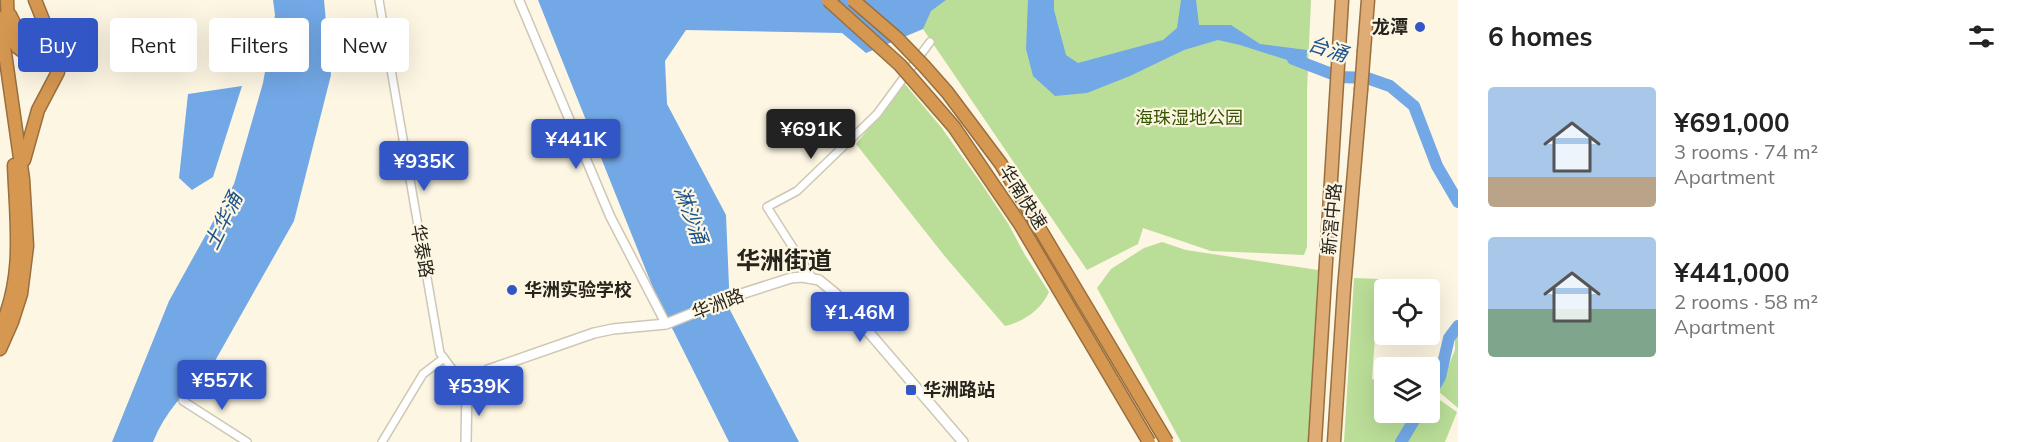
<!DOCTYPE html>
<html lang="en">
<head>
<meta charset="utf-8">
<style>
  body { margin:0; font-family:Mulish,"Noto Sans SC",sans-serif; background:#f2f2f2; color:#222; height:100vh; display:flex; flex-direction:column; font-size:22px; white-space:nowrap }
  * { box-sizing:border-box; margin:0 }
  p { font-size:20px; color:#767676 }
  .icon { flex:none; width:33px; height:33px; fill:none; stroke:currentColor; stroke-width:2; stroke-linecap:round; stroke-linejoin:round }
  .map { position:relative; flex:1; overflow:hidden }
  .sheet { display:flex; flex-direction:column; background:#fff; width:570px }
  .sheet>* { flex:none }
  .hud { position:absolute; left:18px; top:18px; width:570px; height:54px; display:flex; gap:12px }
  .fabs { position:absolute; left:1374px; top:279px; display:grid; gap:12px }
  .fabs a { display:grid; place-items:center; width:66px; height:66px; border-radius:6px; background:#fff; box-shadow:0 6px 24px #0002; font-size:30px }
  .price { position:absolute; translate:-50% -51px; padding:0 14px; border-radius:6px; background:#3256c6; color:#fff; font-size:20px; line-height:39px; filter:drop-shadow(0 2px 3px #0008) }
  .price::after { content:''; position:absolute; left:50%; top:36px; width:18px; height:14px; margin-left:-9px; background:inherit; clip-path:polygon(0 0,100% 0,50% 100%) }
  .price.current { background:#222; color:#fff }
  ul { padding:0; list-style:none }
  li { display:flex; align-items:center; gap:18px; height:150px; padding:0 30px }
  li span { display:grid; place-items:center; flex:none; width:168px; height:120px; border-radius:6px; color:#555 }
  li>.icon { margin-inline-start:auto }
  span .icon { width:72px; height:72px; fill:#fffc; stroke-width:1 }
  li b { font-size:26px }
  h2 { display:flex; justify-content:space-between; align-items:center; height:72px; padding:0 30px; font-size:26px }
  .tag { padding:0 21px; border-radius:6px; background:#fff; box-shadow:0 6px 24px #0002; font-size:21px; line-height:54px }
  .tag.current { background:#3256c6; color:#fff }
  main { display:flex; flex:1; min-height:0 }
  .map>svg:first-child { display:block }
  .green { fill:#bade98 }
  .water { fill:#72a8e6 }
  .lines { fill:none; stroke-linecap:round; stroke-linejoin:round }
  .river { stroke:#72a8e6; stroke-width:12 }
  .minor-casing { stroke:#cdc7b5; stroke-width:10 }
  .tertiary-casing { stroke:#cdc7b5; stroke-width:11 }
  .secondary-casing { stroke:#cdc7b5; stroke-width:12 }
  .trunk-casing { stroke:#986f3f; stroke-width:15 }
  .motorway-casing { stroke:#986f3f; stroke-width:15 }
  .minor { stroke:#fff; stroke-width:7 }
  .tertiary { stroke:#fff; stroke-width:8 }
  .secondary { stroke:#fff; stroke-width:9 }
  .trunk { stroke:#deac74; stroke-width:12 }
  .motorway { stroke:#d69851; stroke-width:12 }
  .trunk-bridge-casing { stroke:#986f3f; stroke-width:15; stroke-linecap:butt }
  .motorway-bridge-casing { stroke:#986f3f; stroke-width:15; stroke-linecap:butt }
  .trunk-bridge { stroke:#deac74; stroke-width:12 }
  .motorway-bridge { stroke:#d69851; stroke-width:12 }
  .poi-dot { fill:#3256c6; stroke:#fdf6e3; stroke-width:2 }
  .labels { text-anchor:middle; stroke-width:4.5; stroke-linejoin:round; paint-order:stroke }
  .poi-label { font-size:18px; font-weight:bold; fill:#26241d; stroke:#fdf6e3; text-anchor:start }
  .park-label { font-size:18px; fill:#365602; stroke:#fdf6e3 }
  .street-label { font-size:18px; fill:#26241d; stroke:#fdf6e3 }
  .water-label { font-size:20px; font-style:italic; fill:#1d538c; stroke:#fdf6e3 }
  .district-label { font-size:24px; font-weight:bold; fill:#26241d; stroke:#fdf6e3 }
</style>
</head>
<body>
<main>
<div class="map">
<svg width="1458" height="442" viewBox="0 0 1458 442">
  <rect width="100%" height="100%" fill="#fdf6e3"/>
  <g class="green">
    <path d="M869,0h442l-4,90v157l-3,8 -93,-4 -68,-23 -5,16 -51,26 -164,-241 -30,-26z"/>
    <path d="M904,83l37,44 40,56 28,42 16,30 24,37c-8,18 -26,30 -44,34l-58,-67 -91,-115z"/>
    <path d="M1162,242l24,8 132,20 -10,172h-127l-84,-154 14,-19 33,-21z"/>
    <path d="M1354,278l25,1 -7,100 12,3v30h46v-19l27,19 -12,30h-101z"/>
    <path d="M1458,332v76l-20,-17 17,-41v-14z"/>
  </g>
  <g class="water">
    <path d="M273,0h51l7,75 -37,146 -83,147c-25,21 -46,44 -58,74h-41l57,-141 65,-117 29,-101 12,-68z"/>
    <path d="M538,0h408l-15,11 -8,18 -57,24 -24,-20 -156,-3 -21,31 2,43 59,111 4,95 69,132h-70l-72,-144z"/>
    <path d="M1028,0h26v10l12,45 12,8 85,-23 14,-12 4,-28h15l3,25h32l29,19 47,6 -1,16 -66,-21 -22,-5 -34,10 -54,26 -43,17 -32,3 -22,-20 -7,-27z"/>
    <path d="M242,86l-29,91 -21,13 -13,-12 9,-84z"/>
  </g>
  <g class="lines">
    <g class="river">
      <path d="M1293,59l47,18 27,1 23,8 24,20 23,60 21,36"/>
      <path d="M1430,394l10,-17 9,-39 9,-12"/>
      <path d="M1401,442l18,-30"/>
    </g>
    <defs>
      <g id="minor">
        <path d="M379,0l61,353 16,21 13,11"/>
        <path d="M813,279l-46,-72 30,-16 80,-77 53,-72"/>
        <path d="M183,401l64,41"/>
        <path d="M382,442l41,-68 21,-16"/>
      </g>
      <path id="tertiary" d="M519,0l91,216 56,108"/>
      <path id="secondary" d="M466,442l1,-53 7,-9 14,-10 106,-37 19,-4 53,-5 72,-29 53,-17 11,-1 17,3 17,14 127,148"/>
      <g id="trunk">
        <path d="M1364,50l4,-50"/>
        <path d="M1315,442l27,-442"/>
        <path d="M1334,442l10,-153 17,-199"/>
      </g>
      <g id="motorway">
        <path d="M7,0l1,30"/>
        <path d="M10,15l19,38"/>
        <path d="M0,18l23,161 4,67 -6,48 -9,28 -12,27"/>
        <path d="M5,27l12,20 21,16h7l4,-7 -3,-13"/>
        <path d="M24,160l14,-50 20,-38 -1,-17 -22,-55"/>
        <path d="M0,329c25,-53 16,-108 14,-164"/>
      </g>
    </defs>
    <use href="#minor" class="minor-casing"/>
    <use href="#tertiary" class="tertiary-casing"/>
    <use href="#secondary" class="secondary-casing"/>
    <use href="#trunk" class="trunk-casing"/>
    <use href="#motorway" class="motorway-casing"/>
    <use href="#minor" class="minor"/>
    <use href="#tertiary" class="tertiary"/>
    <use href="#secondary" class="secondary"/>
    <use href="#trunk" class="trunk"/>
    <use href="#motorway" class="motorway"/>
    <defs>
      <path id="trunk-bridge" d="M1361,90l3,-40"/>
      <g id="motorway-bridge">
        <path d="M828,0l72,65 54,62 66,97 129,218"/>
        <path d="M853,0l44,38 27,28 23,26 54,72 166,278"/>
      </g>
    </defs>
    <use href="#trunk-bridge" class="trunk-bridge-casing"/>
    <use href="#motorway-bridge" class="motorway-bridge-casing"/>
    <use href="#trunk-bridge" class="trunk-bridge"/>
    <use href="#motorway-bridge" class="motorway-bridge"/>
  </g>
  <g class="poi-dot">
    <circle cx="1420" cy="27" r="6"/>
    <circle cx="512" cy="290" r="6"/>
    <rect x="905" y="384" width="12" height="12" rx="3"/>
  </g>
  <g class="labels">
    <g class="poi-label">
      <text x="1408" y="33" text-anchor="end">龙潭</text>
      <text x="524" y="296">华洲实验学校</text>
      <text x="923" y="396">华洲路站</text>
    </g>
    <g class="park-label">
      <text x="1189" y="124">海珠湿地公园</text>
    </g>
    <g class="street-label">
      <text transform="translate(1023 197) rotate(58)" y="6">华南快速</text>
      <text transform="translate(1332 219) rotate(-85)" y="6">新滘中路</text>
      <text transform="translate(422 251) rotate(80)" y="6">华泰路</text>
      <text transform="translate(718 304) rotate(-21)" y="6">华洲路</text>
    </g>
    <g class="water-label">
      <text transform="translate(1328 49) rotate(18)" y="7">台涌</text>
      <text transform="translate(691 215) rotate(70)" y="7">淋沙涌</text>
      <text transform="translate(223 221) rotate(-64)" y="7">土华涌</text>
    </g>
    <g class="district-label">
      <text x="784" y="269">华洲街道</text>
    </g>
  </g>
</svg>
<div class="fabs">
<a><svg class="icon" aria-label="locate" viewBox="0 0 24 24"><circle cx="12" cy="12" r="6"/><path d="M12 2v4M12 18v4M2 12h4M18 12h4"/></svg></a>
<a><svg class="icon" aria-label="layers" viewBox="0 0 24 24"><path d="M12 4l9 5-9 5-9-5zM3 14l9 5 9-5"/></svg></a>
</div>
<b class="price current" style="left:811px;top:160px">¥691K</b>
<b class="price" style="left:576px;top:170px">¥441K</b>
<b class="price" style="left:424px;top:192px">¥935K</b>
<b class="price" style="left:860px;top:343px">¥1.46M</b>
<b class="price" style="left:222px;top:411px">¥557K</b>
<b class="price" style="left:479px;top:417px">¥539K</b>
<div class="hud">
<a class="tag current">Buy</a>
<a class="tag">Rent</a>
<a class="tag">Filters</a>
<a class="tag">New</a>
</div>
</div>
<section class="sheet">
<h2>6 homes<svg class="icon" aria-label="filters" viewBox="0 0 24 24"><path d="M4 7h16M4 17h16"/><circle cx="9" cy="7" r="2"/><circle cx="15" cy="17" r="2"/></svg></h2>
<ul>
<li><span style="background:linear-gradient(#a9c7e8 75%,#b9a48a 0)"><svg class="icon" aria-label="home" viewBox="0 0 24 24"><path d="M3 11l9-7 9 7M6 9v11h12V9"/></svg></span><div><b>¥691,000</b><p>3 rooms · 74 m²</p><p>Apartment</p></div></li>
<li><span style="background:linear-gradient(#a9c7e8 60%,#7fa58c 0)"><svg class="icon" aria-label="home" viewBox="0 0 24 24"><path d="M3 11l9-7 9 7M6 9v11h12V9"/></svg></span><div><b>¥441,000</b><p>2 rooms · 58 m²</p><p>Apartment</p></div></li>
</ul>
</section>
</main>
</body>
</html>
